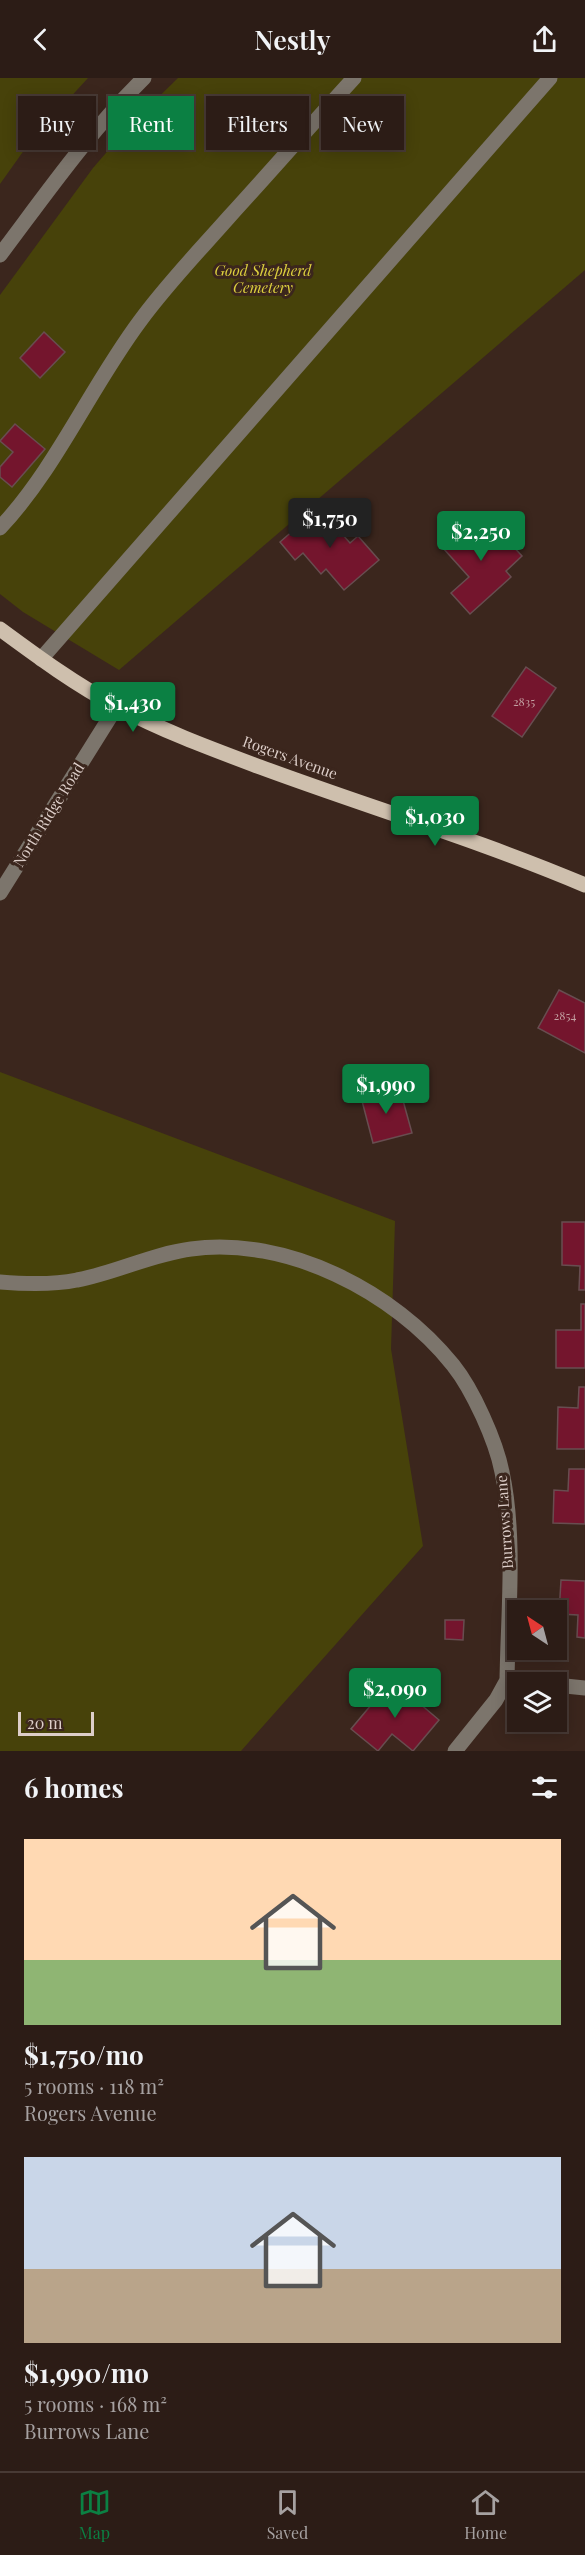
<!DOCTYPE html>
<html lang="en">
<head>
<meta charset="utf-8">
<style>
  body { margin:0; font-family:"Playfair Display",serif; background:#34251f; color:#f1f3f6; height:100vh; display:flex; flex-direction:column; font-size:22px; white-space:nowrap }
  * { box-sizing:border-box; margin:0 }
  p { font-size:20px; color:#a6a1a1 }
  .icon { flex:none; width:33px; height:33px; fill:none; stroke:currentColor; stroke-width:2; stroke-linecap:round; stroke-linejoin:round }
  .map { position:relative; height:1673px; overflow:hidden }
  .sheet { display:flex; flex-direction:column; background:#2c1c16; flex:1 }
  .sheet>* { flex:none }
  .top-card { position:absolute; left:18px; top:18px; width:549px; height:54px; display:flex; gap:12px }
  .needle { width:39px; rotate:324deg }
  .tools { position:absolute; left:507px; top:1522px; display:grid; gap:12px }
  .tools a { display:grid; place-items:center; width:60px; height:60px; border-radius:0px; background:#2c1c16; box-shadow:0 3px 15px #0003,0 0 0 2px #483a35; font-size:30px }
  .scale { position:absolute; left:18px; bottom:15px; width:76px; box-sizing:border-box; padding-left:6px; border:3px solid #ddcec9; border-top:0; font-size:16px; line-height:21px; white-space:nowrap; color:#ddcec9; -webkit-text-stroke:4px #3b261d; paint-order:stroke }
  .price { position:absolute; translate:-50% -51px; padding:0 14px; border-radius:6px; background:#0b8043; color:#fff; font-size:20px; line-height:39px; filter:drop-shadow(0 2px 3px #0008) }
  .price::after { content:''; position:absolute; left:50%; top:36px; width:18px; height:14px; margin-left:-9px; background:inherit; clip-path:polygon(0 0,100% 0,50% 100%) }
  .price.active { background:#222; color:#fff }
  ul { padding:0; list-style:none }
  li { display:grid; align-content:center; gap:12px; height:318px; padding:0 24px }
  li span { display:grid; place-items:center; height:186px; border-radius:0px; color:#555 }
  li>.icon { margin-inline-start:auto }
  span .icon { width:108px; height:108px; fill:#fffc; stroke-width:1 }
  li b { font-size:26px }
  h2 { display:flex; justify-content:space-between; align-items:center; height:72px; padding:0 24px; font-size:26px }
  .pill { padding:0 21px; border-radius:0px; background:#2c1c16; box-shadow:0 3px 15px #0003,0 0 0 2px #483a35; font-size:21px; line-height:54px }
  .pill.active { background:#0b8043; color:#fff }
  header { display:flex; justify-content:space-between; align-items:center; height:78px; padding:0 24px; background:#2c1c16; font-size:27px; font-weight:600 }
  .menu { display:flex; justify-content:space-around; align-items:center; height:84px; border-top:2px solid #483a35; background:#2c1c16; font-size:16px; color:#a6a1a1 }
  .menu a { display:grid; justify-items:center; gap:3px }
  .menu .active { color:#0b8043 }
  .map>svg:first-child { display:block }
  .green { fill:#47420a }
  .building { fill:#74152d; stroke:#684d50; stroke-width:1.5 }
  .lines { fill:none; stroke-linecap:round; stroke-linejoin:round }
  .minor { stroke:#7c756c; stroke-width:15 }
  .major { stroke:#cebfad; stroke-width:15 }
  .labels { text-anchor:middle; stroke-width:6; stroke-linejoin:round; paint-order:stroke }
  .number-label { font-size:12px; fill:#c3a0a2 }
  .park-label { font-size:15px; font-style:italic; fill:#ddd03e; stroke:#3b261d }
  .street-label { font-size:15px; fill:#ddcec9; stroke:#3b261d }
</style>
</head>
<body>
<header><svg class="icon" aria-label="back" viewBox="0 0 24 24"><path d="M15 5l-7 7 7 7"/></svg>Nestly<svg class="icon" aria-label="share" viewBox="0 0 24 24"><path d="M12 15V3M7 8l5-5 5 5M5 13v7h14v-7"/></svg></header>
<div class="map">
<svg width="585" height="1673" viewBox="0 0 585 1673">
  <rect width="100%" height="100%" fill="#3b261d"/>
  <g class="green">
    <path d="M0,0h88l-56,61 -32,45z"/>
    <path d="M178,0h407v192l-466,400 -96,-58 -23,-18v-299l93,-127 38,-44z"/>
    <path d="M0,994l395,149 -4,128 32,197 -182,205h-241z"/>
  </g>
  <g class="building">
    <path d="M44,254l21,20 -25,26 -20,-20z"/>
    <path d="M15,346l30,25 -33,38 -12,-10v-10l13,-15 -13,-11z"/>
    <path d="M319,430l31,35 8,-7 21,24 -35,30 -18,-21 -5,5 -18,-21 -8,7 -15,-18z"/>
    <path d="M482,435l40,43 -16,15 5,6 -41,37 -19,-21 18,-16 -26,-29z"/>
    <path d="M526,589l30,21 -34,49 -30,-21z"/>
    <path d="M559,912l26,13v50l-47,-25z"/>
    <path d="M399,1008l13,47 -39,10 -12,-46z"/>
    <path d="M562,1144h23v68h-6l1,-24 -18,-1z"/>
    <path d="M581,1226h4v64h-29v-38h25z"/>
    <path d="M579,1309h6v62h-28l1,-42 20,1z"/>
    <path d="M569,1391h16v55l-32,-1 1,-33 14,1z"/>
    <path d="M561,1502l24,1v57l-8,-1 1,-22 -19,-1z"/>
    <path d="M445,1542h19l-1,20 -18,-1z"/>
    <path d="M392,1602l47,40 -26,31 -21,-17 -14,17 -27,-22z"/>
  </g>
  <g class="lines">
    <g class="minor">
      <path d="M0,177c46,-61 89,-123 144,-177"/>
      <path d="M0,450c57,-61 90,-140 140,-207 27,-37 59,-70 89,-104 42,-46 83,-93 125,-139"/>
      <path d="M41,581l509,-581"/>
      <path d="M0,815l117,-187"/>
      <path d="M0,1204c24,2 53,3 77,-2 38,-7 75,-26 114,-31 95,-13 203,42 262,116 20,25 43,76 49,107 14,65 6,141 5,208l-11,20 -41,51"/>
      <path d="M507,1602l30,3"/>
      <path d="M556,1607l29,3"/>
    </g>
    <path class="major" d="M0,551c38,28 76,56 118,78 45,24 94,42 142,60 108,40 219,73 325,118"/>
  </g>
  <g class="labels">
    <g class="number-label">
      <text x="524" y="628">2835</text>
      <text x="565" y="942">2854</text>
    </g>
    <g class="park-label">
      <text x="263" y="198">Good Shepherd<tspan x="263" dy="17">Cemetery</tspan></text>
    </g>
    <g class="street-label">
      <text transform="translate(290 680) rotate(20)" y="5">Rogers Avenue</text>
      <text transform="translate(49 737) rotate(-58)" y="5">North Ridge Road</text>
      <text transform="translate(505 1444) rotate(-94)" y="5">Burrows Lane</text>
    </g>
  </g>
</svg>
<div class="tools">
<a><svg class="needle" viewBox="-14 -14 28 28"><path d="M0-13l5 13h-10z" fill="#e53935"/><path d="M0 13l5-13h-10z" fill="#a6a1a1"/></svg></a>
<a><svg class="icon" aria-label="layers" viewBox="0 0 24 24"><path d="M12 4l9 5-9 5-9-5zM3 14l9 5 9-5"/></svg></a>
</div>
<div class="scale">20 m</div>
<b class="price active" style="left:330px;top:471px">$1,750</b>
<b class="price" style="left:481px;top:484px">$2,250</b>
<b class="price" style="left:133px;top:655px">$1,430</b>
<b class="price" style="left:435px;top:769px">$1,030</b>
<b class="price" style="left:386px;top:1037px">$1,990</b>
<b class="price" style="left:395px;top:1641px">$2,090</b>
<div class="top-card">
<a class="pill">Buy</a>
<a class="pill active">Rent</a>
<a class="pill">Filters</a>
<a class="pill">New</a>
</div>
</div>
<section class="sheet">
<h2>6 homes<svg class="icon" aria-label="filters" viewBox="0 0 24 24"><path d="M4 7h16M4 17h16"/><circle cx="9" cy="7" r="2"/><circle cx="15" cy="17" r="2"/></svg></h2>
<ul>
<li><span style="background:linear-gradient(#ffd9b3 65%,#8fb573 0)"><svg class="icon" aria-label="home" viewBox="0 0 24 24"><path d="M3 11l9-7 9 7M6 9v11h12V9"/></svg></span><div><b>$1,750/mo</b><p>5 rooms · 118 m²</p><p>Rogers Avenue</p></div></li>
<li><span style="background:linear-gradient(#c9d6e8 60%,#b9a48a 0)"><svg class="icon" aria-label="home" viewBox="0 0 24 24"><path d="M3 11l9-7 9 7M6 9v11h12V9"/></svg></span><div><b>$1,990/mo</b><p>5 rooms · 168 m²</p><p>Burrows Lane</p></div></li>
</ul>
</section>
<nav class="menu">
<a class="active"><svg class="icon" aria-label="map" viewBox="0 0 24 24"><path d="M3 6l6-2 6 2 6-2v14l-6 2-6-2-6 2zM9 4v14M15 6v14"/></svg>Map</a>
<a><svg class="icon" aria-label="saved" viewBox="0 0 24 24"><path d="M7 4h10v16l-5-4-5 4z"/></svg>Saved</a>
<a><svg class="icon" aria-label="home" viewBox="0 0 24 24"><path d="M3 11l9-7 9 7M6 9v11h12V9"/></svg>Home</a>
</nav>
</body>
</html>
